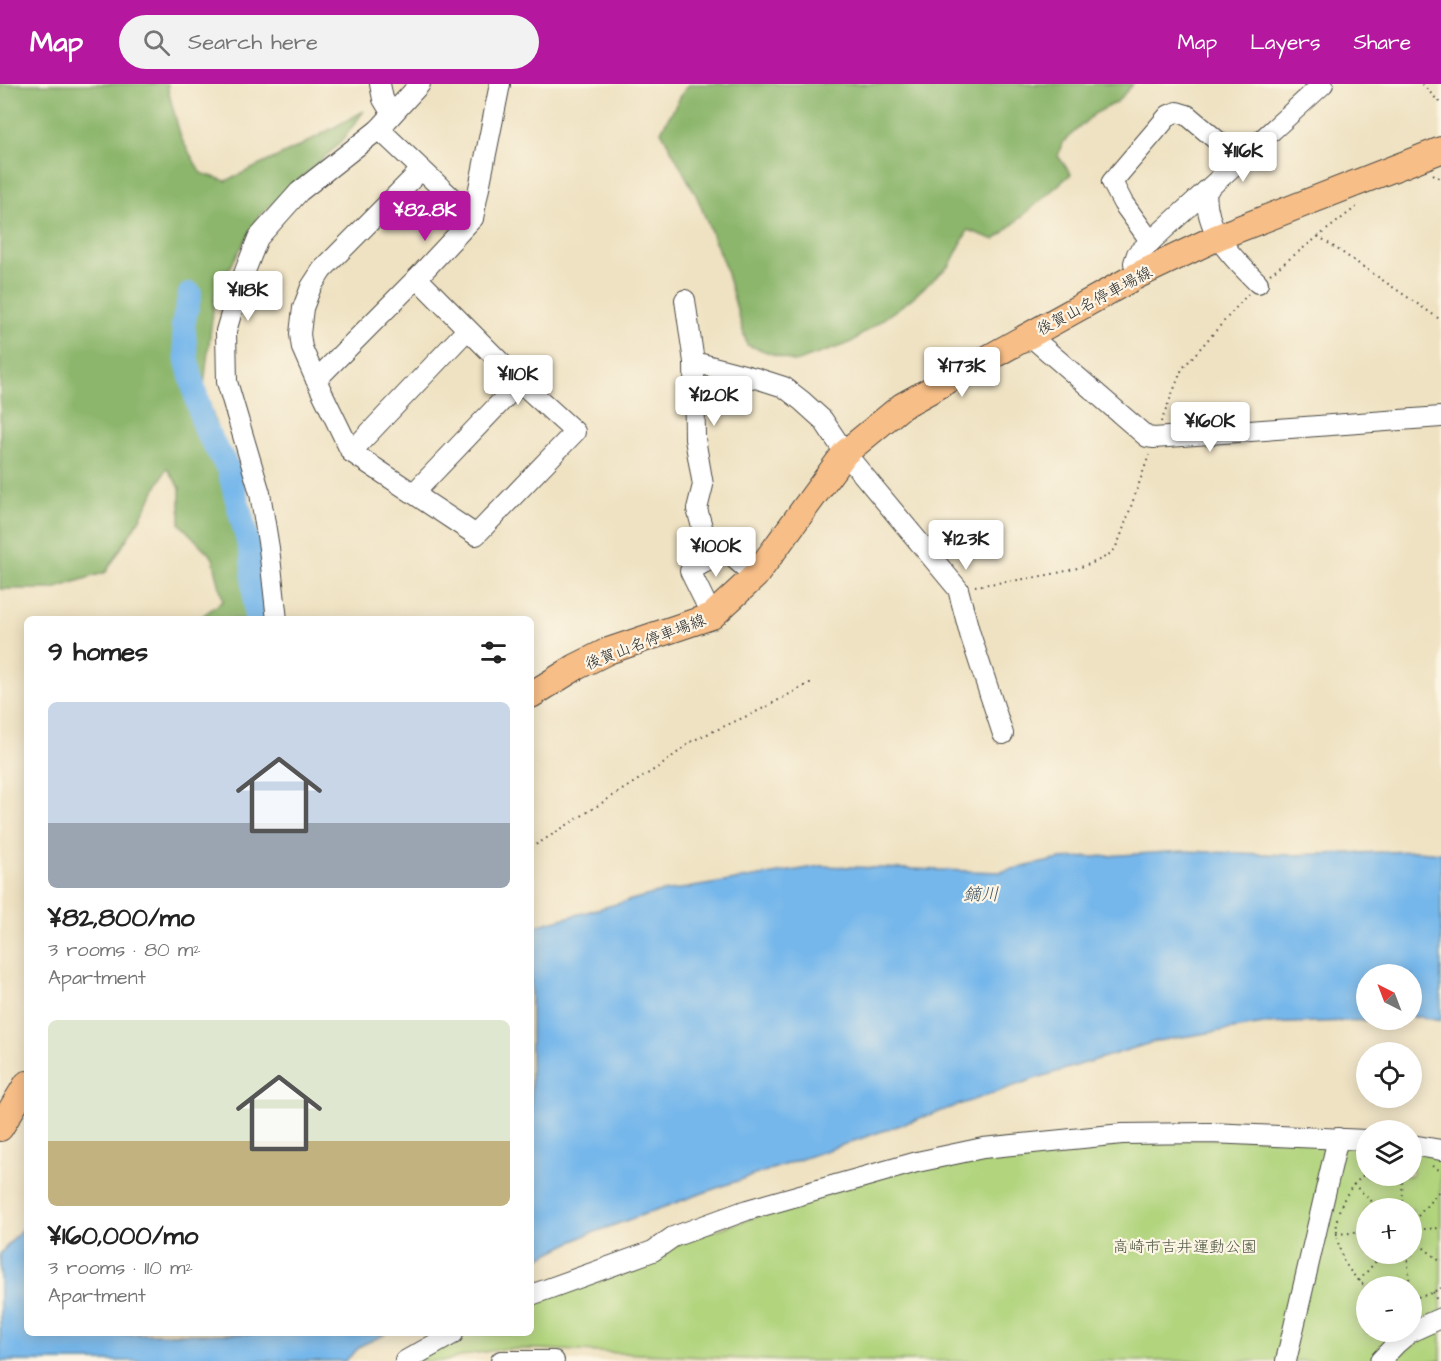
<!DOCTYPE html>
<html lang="en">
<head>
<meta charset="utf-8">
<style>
  body { margin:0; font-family:"Architects Daughter","Klee One",sans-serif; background:#f2f2f2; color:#222; height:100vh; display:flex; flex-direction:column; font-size:22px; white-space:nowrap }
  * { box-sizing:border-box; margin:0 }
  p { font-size:20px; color:#767676 }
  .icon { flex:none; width:33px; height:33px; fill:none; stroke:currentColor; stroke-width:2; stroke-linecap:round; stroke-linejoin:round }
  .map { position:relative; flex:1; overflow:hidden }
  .side { position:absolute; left:24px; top:532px; width:510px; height:720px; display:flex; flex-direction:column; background:#fff; border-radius:9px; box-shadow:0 3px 15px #0003 }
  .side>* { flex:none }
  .needle { width:39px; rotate:318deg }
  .buttons { position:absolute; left:1356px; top:880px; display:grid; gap:12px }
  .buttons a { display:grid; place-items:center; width:66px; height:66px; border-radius:50%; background:#fff; box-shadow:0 3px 15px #0003; font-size:30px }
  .price { position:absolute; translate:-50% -51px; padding:0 14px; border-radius:6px; background:#fff; color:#222; font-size:20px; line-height:39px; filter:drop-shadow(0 2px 3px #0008) }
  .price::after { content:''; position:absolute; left:50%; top:36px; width:18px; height:14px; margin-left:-9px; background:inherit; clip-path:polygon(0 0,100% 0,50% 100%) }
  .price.on { background:#b5179e; color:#fff }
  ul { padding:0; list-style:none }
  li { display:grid; align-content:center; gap:12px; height:318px; padding:0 24px }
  li span { display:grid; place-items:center; height:186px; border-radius:9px; color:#555 }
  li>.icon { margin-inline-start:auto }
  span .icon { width:108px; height:108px; fill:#fffc; stroke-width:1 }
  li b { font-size:26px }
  h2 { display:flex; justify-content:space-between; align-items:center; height:72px; padding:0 24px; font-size:26px }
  header { display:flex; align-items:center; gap:36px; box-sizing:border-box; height:84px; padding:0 30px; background:#b5179e; color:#fff }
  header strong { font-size:28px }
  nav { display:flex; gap:33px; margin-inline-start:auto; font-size:21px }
  .search { width:420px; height:54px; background:#f2f2f2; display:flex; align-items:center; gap:15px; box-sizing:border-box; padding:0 21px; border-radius:33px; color:#767676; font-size:22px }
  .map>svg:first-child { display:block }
  .green { fill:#b1d47d; stroke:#6e8054; stroke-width:1.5; fill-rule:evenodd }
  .forest { fill:#8cb66c; stroke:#5c704c; stroke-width:1.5 }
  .water { fill:#76b7eb; stroke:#50718b; stroke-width:1.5 }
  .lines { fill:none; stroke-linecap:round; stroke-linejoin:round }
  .river { stroke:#76b7eb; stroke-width:24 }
  .minor-casing { stroke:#484642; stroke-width:22 }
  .major-casing { stroke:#484642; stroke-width:28 }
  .path { stroke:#484642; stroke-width:2; stroke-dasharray:1.5 4.5; stroke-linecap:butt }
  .minor { stroke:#fff; stroke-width:20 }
  .major { stroke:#f7be87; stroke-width:26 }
  .labels { text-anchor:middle; stroke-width:4.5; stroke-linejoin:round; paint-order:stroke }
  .street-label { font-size:16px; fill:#2b2b2b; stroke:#fcf5e5 }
  .park-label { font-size:16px; fill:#4c5540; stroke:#fcf5e5 }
  .water-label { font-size:18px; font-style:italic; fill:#425565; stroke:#fcf5e5 }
</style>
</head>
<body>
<header>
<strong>Map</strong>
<div class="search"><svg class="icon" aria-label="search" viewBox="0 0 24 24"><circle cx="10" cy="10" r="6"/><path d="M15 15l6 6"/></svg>Search here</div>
<nav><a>Map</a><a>Layers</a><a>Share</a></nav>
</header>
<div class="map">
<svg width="1441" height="1277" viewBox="0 0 1441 1277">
  <rect width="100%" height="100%" fill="#fcf5e5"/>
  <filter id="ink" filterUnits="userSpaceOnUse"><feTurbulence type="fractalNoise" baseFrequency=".0167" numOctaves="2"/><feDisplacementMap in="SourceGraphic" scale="12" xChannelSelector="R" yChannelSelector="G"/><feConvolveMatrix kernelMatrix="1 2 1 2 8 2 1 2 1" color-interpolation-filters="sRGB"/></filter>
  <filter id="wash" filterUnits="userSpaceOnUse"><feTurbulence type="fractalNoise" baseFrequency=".008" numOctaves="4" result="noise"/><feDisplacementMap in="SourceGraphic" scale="24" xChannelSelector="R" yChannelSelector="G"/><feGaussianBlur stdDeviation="1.35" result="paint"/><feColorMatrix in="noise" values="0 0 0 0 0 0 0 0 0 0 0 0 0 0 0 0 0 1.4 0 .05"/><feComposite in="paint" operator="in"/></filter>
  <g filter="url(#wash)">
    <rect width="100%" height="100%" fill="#efe2c2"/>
    <path class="green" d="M1366,1052v40h46v-35l29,5v215h-656l-248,-12h-33l-34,5 -25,7h-47l49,-27h84v-43l452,-149zM1366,1125h46v45h-46zM1366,1203h46v45h-46z"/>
    <g class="forest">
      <path d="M0,0h168v6l13,48 20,35 25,8 72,-34 66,-36 -24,32 -81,73 -44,78 -11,91 19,64 8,72 29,98h-62l25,-18 -10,-43 -33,-34v-36l-13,-20 -28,52 -33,52 -53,17h-53z"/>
      <path d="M691,0h442l-16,18 -23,12 -32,29 -4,13 13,18 -76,66 -27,-10 -18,35 -39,34 -61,44 -55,19 -48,-17 -22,-78 -28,-70 -36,-66 25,-44z"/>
    </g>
    <g class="water">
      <path d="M1183,767l108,4 126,-4 24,2v168l-21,-4h-8v-42h-46v45h10l-112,4 -107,17 -120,37 -323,111 -130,47 -53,26v-335l126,-34 164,-27 178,6 61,-13z"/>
      <path d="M27,1139v111h359l-24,11 -17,16h-345v-107z"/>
    </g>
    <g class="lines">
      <path class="river" d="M190,210l-7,31 4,36 17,66 25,43 23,87 4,63"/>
    </g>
  </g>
  <g filter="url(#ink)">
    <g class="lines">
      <defs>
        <g id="minor">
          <path d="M380,0l3,15 9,15"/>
          <path d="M379,45l94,89"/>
          <path d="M1206,107c0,42 24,64 52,92"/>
          <path d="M1151,158l-28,-39 -11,-21 57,-67 8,-3 10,3 53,45"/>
          <path d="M1138,191l-4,-12 3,-9 186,-170"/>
          <path d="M417,194l103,104 55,50 -99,103 -125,-83 -35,-72 -14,-32 -2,-14 3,-26 8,-21 11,-17 99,-100"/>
          <path d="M685,216l9,62 1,77 8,46 -6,24 14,50"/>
          <path d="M1029,251l118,102 7,1 287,-21"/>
          <path d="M694,278l65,17 25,8 18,14 21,19 22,33 113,136 12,45 33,100"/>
          <path d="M316,296l101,-102 56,-60 27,-134"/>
          <path d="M351,368l116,-122"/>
          <path d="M414,409l106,-111"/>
          <path d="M712,532l-22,-45 32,-19 13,7 20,17"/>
          <path d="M277,536l-8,-72 -9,-55 -33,-111 -1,-51 14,-47 18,-46 41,-46 80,-63 41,-45"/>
          <path d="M1412,1061l29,5"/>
          <path d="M531,1211l122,-44 20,-14 74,-27 170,-48 66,-14 139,-14 88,-1 156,7"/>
          <path d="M1412,1247l29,-13"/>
          <path d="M405,1277l48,-27"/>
          <path d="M501,1277h53"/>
          <path d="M1286,1277l52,-223"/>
          <path d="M1380,1277l17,-18 13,-11"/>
        </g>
        <g id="major">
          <path d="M531,611l45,-28 32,-16 104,-35 43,-40 90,-123 57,-47 236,-131 80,-38 223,-87"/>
          <path d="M0,1044l27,-44"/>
        </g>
      </defs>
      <use href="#minor" class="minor-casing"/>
      <use href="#major" class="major-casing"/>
      <g class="path">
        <path d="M1422,0l19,20"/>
        <path d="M1433,90l8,5"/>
        <path d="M1318,152l123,84"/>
        <path d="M1270,190l90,-70"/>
        <path d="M1161,338l21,-53 66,-75"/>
        <path d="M975,502c33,-5 117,-13 139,-36 2,-3 4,-8 6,-12l29,-83"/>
        <path d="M531,764l132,-84 29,-23 68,-31 52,-28"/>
        <path d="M1432,1082l9,5"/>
        <path d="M1402,1092l1,33"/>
        <path d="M1353,1100l27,25"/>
        <path d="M1339,1127c6,-17 14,-27 27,-38"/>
        <path d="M1418,1132l23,-27"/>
        <path d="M1337,1135c-2,28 7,52 30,68"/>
        <path d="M1424,1145l17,-1"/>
        <path d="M1336,1150l30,-2"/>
        <path d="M1419,1160l22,18"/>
        <path d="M1407,1170l3,33"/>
        <path d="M1359,1197l23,-27"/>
        <path d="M1433,1208l5,11"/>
        <path d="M1412,1214l15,-3 14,-7"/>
      </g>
      <use href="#minor" class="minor"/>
      <use href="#major" class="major"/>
    </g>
  </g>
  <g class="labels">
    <g class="street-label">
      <text transform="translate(1094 216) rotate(-28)" y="6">後賀山名停車場線</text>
      <text transform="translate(645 557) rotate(-21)" y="6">後賀山名停車場線</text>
    </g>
    <g class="park-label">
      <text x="1185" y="1168">高崎市吉井運動公園</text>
    </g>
    <g class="water-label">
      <text x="981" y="816">鏑川</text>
    </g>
  </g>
</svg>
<div class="buttons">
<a><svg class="needle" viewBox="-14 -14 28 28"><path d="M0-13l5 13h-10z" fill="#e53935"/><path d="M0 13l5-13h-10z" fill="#767676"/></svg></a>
<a><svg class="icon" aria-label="locate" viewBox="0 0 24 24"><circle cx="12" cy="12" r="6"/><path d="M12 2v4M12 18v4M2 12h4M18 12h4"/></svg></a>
<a><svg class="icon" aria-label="layers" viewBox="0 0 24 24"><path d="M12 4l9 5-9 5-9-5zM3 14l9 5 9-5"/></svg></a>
<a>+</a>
<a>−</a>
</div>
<b class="price" style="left:1243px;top:99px">¥116K</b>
<b class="price on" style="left:425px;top:158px">¥82.8K</b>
<b class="price" style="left:248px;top:238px">¥118K</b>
<b class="price" style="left:962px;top:314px">¥173K</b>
<b class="price" style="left:518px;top:322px">¥110K</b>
<b class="price" style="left:714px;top:343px">¥120K</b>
<b class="price" style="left:1210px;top:369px">¥160K</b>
<b class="price" style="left:966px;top:487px">¥123K</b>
<b class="price" style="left:716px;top:494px">¥100K</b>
<section class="side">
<h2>9 homes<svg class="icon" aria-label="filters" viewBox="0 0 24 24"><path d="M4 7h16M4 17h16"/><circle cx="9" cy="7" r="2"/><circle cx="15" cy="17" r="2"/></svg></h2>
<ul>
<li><span style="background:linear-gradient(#c9d6e8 65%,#9aa5b1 0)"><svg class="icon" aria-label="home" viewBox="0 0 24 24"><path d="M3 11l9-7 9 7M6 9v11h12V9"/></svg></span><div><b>¥82,800/mo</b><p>3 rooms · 80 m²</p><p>Apartment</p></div></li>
<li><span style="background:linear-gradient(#dfe7d0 65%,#c2b280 0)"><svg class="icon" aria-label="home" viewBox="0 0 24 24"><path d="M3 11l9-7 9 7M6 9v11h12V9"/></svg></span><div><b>¥160,000/mo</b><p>3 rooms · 110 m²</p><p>Apartment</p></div></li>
</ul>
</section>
</div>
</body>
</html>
